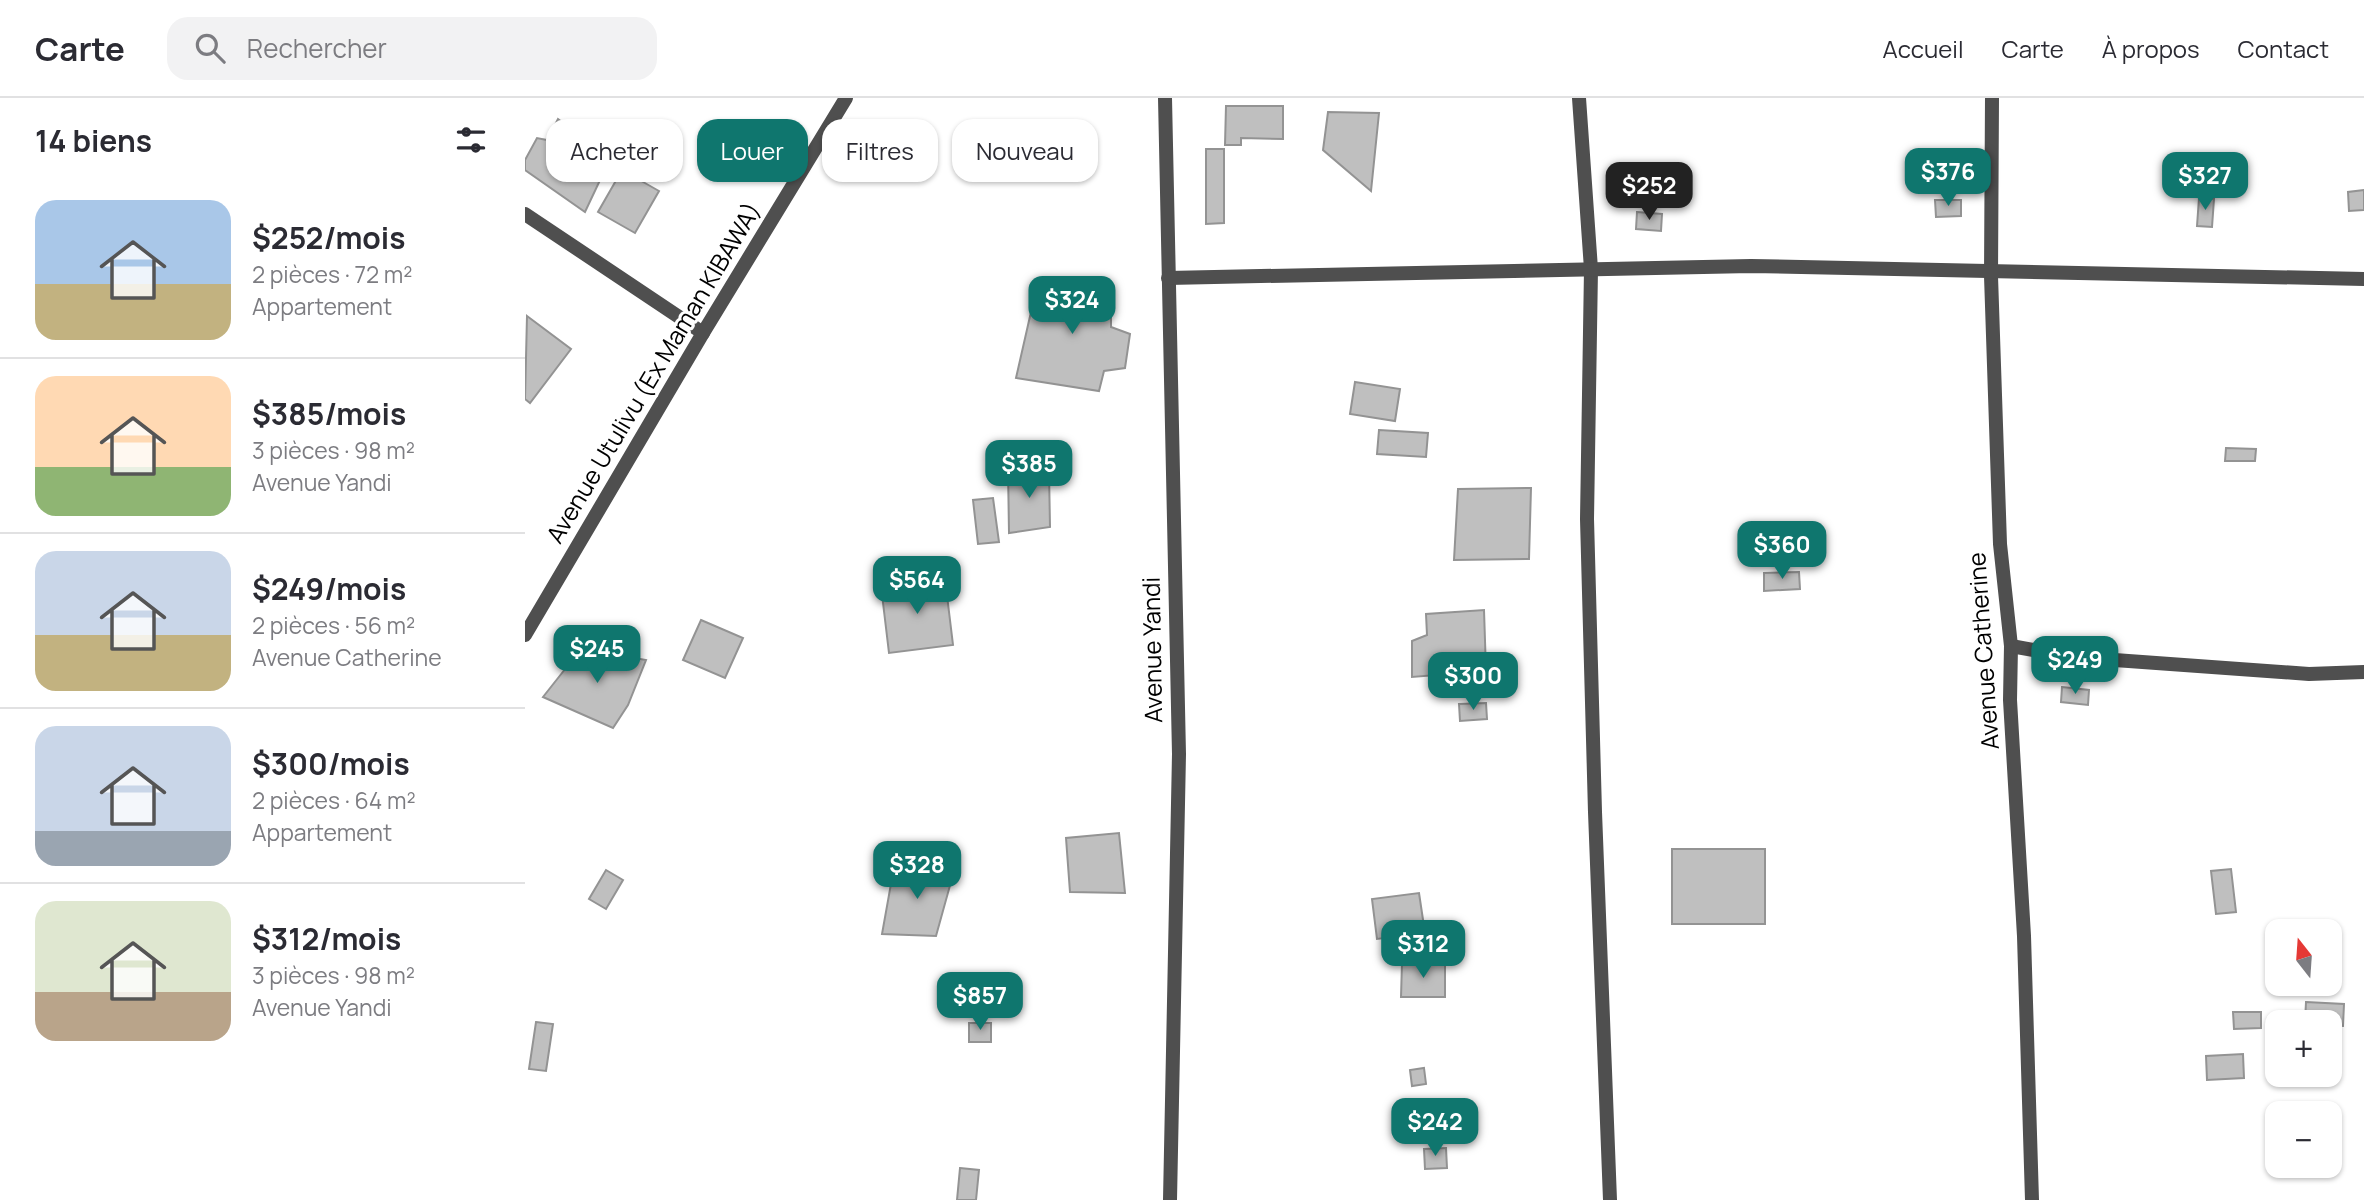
<!DOCTYPE html>
<html lang="fr">
<head>
<meta charset="utf-8">
<style>
  body { margin:0; font-family:Manrope,sans-serif; background:#f2f2f3; color:#2b2b33; height:100vh; display:flex; flex-direction:column; font-size:26px; white-space:nowrap }
  * { box-sizing:border-box; margin:0 }
  p { font-size:23px; color:#7c7c81 }
  .icon { flex:none; width:38px; height:38px; fill:none; stroke:currentColor; stroke-width:2; stroke-linecap:round; stroke-linejoin:round }
  .map { position:relative; flex:1; overflow:hidden }
  .side { display:flex; flex-direction:column; background:#fff; width:525px }
  .side>* { flex:none }
  .hud { position:absolute; left:21px; top:21px; width:665px; height:63px; display:flex; gap:14px }
  .needle { width:46px; rotate:343deg }
  .buttons { position:absolute; left:1740px; top:821px; display:grid; gap:14px }
  .buttons a { display:grid; place-items:center; width:77px; height:77px; border-radius:14px; background:#fff; box-shadow:0 2px 5px #0004; font-size:35px }
  .price { position:absolute; translate:-50% -60px; padding:0 16px; border-radius:14px; background:#0f766e; color:#fff; font-size:23px; line-height:46px; filter:drop-shadow(0 2px 4px #0008) }
  .price::after { content:''; position:absolute; left:50%; top:42px; width:21px; height:16px; margin-left:-10px; background:inherit; clip-path:polygon(0 0,100% 0,50% 100%) }
  .price.current { background:#222; color:#fff }
  ul { padding:0; list-style:none }
  li { display:flex; align-items:center; gap:21px; height:175px; padding:0 35px }
  li+li { border-top:2px solid #e1e1e2 }
  li span { display:grid; place-items:center; flex:none; width:196px; height:140px; border-radius:21px; color:#555 }
  li>.icon { margin-inline-start:auto }
  span .icon { width:84px; height:84px; fill:#fffc; stroke-width:1 }
  li b { font-size:30px }
  h2 { display:flex; justify-content:space-between; align-items:center; height:84px; padding:0 35px; font-size:30px }
  .pill { padding:0 24px; border-radius:21px; background:#fff; box-shadow:0 2px 5px #0004; font-size:24px; line-height:63px }
  .pill.current { background:#0f766e; color:#fff }
  header { display:flex; align-items:center; gap:42px; box-sizing:border-box; height:98px; padding:0 35px; background:#fff; border-bottom:2px solid #e1e1e2 }
  header strong { font-size:33px }
  nav { display:flex; gap:38px; margin-inline-start:auto; font-size:24px }
  .search { width:490px; height:63px; background:#f2f2f3; display:flex; align-items:center; gap:18px; box-sizing:border-box; padding:0 24px; border-radius:21px; color:#7c7c81; font-size:26px }
  main { display:flex; flex:1; min-height:0 }
  .map>svg:first-child { display:block }
  .building { fill:#bfbfbf; stroke:#939393; stroke-width:2 }
  .lines { fill:none; stroke-linecap:round; stroke-linejoin:round }
  .minor { stroke:#4f4f4f; stroke-width:14 }
  .tertiary { stroke:#4f4f4f; stroke-width:14 }
  .labels { text-anchor:middle; stroke-width:6; stroke-linejoin:round; paint-order:stroke }
  .street-label { font-size:24px; fill:#000; stroke:#fff }
</style>
</head>
<body>
<header>
<strong>Carte</strong>
<div class="search"><svg class="icon" aria-label="search" viewBox="0 0 24 24"><circle cx="10" cy="10" r="6"/><path d="M15 15l6 6"/></svg>Rechercher</div>
<nav><a>Accueil</a><a>Carte</a><a>À propos</a><a>Contact</a></nav>
</header>
<main>
<section class="side">
<h2>14 biens<svg class="icon" aria-label="filters" viewBox="0 0 24 24"><path d="M4 7h16M4 17h16"/><circle cx="9" cy="7" r="2"/><circle cx="15" cy="17" r="2"/></svg></h2>
<ul>
<li><span style="background:linear-gradient(#a9c7e8 60%,#c2b280 0)"><svg class="icon" aria-label="home" viewBox="0 0 24 24"><path d="M3 11l9-7 9 7M6 9v11h12V9"/></svg></span><div><b>$252/mois</b><p>2 pièces · 72 m²</p><p>Appartement</p></div></li>
<li><span style="background:linear-gradient(#ffd9b3 65%,#8fb573 0)"><svg class="icon" aria-label="home" viewBox="0 0 24 24"><path d="M3 11l9-7 9 7M6 9v11h12V9"/></svg></span><div><b>$385/mois</b><p>3 pièces · 98 m²</p><p>Avenue Yandi</p></div></li>
<li><span style="background:linear-gradient(#c9d6e8 60%,#c2b280 0)"><svg class="icon" aria-label="home" viewBox="0 0 24 24"><path d="M3 11l9-7 9 7M6 9v11h12V9"/></svg></span><div><b>$249/mois</b><p>2 pièces · 56 m²</p><p>Avenue Catherine</p></div></li>
<li><span style="background:linear-gradient(#c9d6e8 75%,#9aa5b1 0)"><svg class="icon" aria-label="home" viewBox="0 0 24 24"><path d="M3 11l9-7 9 7M6 9v11h12V9"/></svg></span><div><b>$300/mois</b><p>2 pièces · 64 m²</p><p>Appartement</p></div></li>
<li><span style="background:linear-gradient(#dfe7d0 65%,#b9a48a 0)"><svg class="icon" aria-label="home" viewBox="0 0 24 24"><path d="M3 11l9-7 9 7M6 9v11h12V9"/></svg></span><div><b>$312/mois</b><p>3 pièces · 98 m²</p><p>Avenue Yandi</p></div></li>
</ul>
</section>
<div class="map">
<svg width="1839" height="1102" viewBox="0 0 1839 1102">
  <rect width="100%" height="100%" fill="#fff"/>
  <g class="building">
    <path d="M701,8h57v33l-42,-1v7h-16z"/>
    <path d="M803,14l51,1 -8,78 -48,-41z"/>
    <path d="M33,21l52,40 -25,53 -60,-42v-10l12,-22 10,2z"/>
    <path d="M681,51h18v74l-18,1z"/>
    <path d="M97,72l37,21 -24,42 -37,-21z"/>
    <path d="M1839,92v20l-15,1 -1,-19z"/>
    <path d="M1674,100l15,1 -2,28 -15,-1z"/>
    <path d="M1410,102h26v16l-25,1z"/>
    <path d="M1112,114l25,2 -1,17 -25,-2z"/>
    <path d="M513,183l73,4v42l19,7 -5,34 -21,3 -5,20 -83,-13z"/>
    <path d="M2,218l44,33 -41,54 -5,-4z"/>
    <path d="M830,284l45,7 -5,32 -45,-7z"/>
    <path d="M854,332l49,3 -2,24 -49,-3z"/>
    <path d="M1701,350l30,1 -1,12h-30z"/>
    <path d="M483,371l41,2 1,56 -41,6z"/>
    <path d="M1006,390l-2,71 -75,1 4,-71z"/>
    <path d="M468,400l6,44 -21,2 -5,-44z"/>
    <path d="M1274,474l1,17 -36,2v-18z"/>
    <path d="M420,481l8,66 -64,8 -8,-67z"/>
    <path d="M959,512l2,61 -74,6v-36l15,-6 -1,-21z"/>
    <path d="M176,522l42,18 -18,40 -42,-18z"/>
    <path d="M56,551l65,11 -18,45 -15,23 -70,-31z"/>
    <path d="M1537,589l27,3 -1,15 -27,-3z"/>
    <path d="M961,605l1,16 -27,2 -1,-17z"/>
    <path d="M594,735l6,60 -55,-1 -4,-54z"/>
    <rect x="1147" y="751" width="93" height="75"/>
    <path d="M369,769l60,4 -18,65 -54,-2z"/>
    <path d="M1706,771l5,43 -20,2 -5,-43z"/>
    <path d="M81,772l17,10 -17,29 -17,-10z"/>
    <path d="M894,795l6,40 -48,6 -5,-40z"/>
    <path d="M877,865h43v34h-44z"/>
    <path d="M1781,904l38,2 -1,22 -14,-1v-3h-24z"/>
    <path d="M1708,914h28v16l-27,1z"/>
    <path d="M11,924l17,2 -7,47 -17,-2z"/>
    <rect x="444" y="925" width="22" height="19"/>
    <path d="M1718,956l1,24 -37,2 -1,-24z"/>
    <path d="M899,970l2,16 -14,2 -2,-16z"/>
    <path d="M921,1050l1,20 -22,1 -1,-20z"/>
    <path d="M435,1070l19,2 -3,30h-19z"/>
  </g>
  <g class="lines">
    <g class="minor">
      <path d="M640,0l14,656 -9,446"/>
      <path d="M1054,0l12,171 -4,250 8,293 15,388"/>
      <path d="M1467,0l-1,178 9,268 11,102 -1,54 14,236 8,264"/>
      <path d="M0,116l178,119"/>
      <path d="M643,180l583,-12 613,13"/>
      <path d="M1486,548l62,11 236,17 55,-2"/>
    </g>
    <path class="tertiary" d="M0,537l178,-302 143,-235"/>
  </g>
  <g class="labels">
    <g class="street-label">
      <text transform="translate(129 275) rotate(-59)" y="8">Avenue Utulivu (Ex Maman KIBAWA)</text>
      <text transform="translate(628 552) rotate(-91)" y="8">Avenue Yandi</text>
      <text transform="translate(1459 553) rotate(-94)" y="8">Avenue Catherine</text>
    </g>
  </g>
</svg>
<div class="buttons">
<a><svg class="needle" viewBox="-14 -14 28 28"><path d="M0-13l5 13h-10z" fill="#e53935"/><path d="M0 13l5-13h-10z" fill="#7c7c81"/></svg></a>
<a>+</a>
<a>−</a>
</div>
<b class="price" style="left:1423px;top:110px">$376</b>
<b class="price" style="left:1680px;top:114px">$327</b>
<b class="price current" style="left:1124px;top:124px">$252</b>
<b class="price" style="left:547px;top:238px">$324</b>
<b class="price" style="left:504px;top:402px">$385</b>
<b class="price" style="left:1257px;top:483px">$360</b>
<b class="price" style="left:392px;top:518px">$564</b>
<b class="price" style="left:72px;top:587px">$245</b>
<b class="price" style="left:1550px;top:598px">$249</b>
<b class="price" style="left:948px;top:614px">$300</b>
<b class="price" style="left:392px;top:803px">$328</b>
<b class="price" style="left:898px;top:882px">$312</b>
<b class="price" style="left:455px;top:934px">$857</b>
<b class="price" style="left:910px;top:1060px">$242</b>
<div class="hud">
<a class="pill">Acheter</a>
<a class="pill current">Louer</a>
<a class="pill">Filtres</a>
<a class="pill">Nouveau</a>
</div>
</div>
</main>
</body>
</html>
